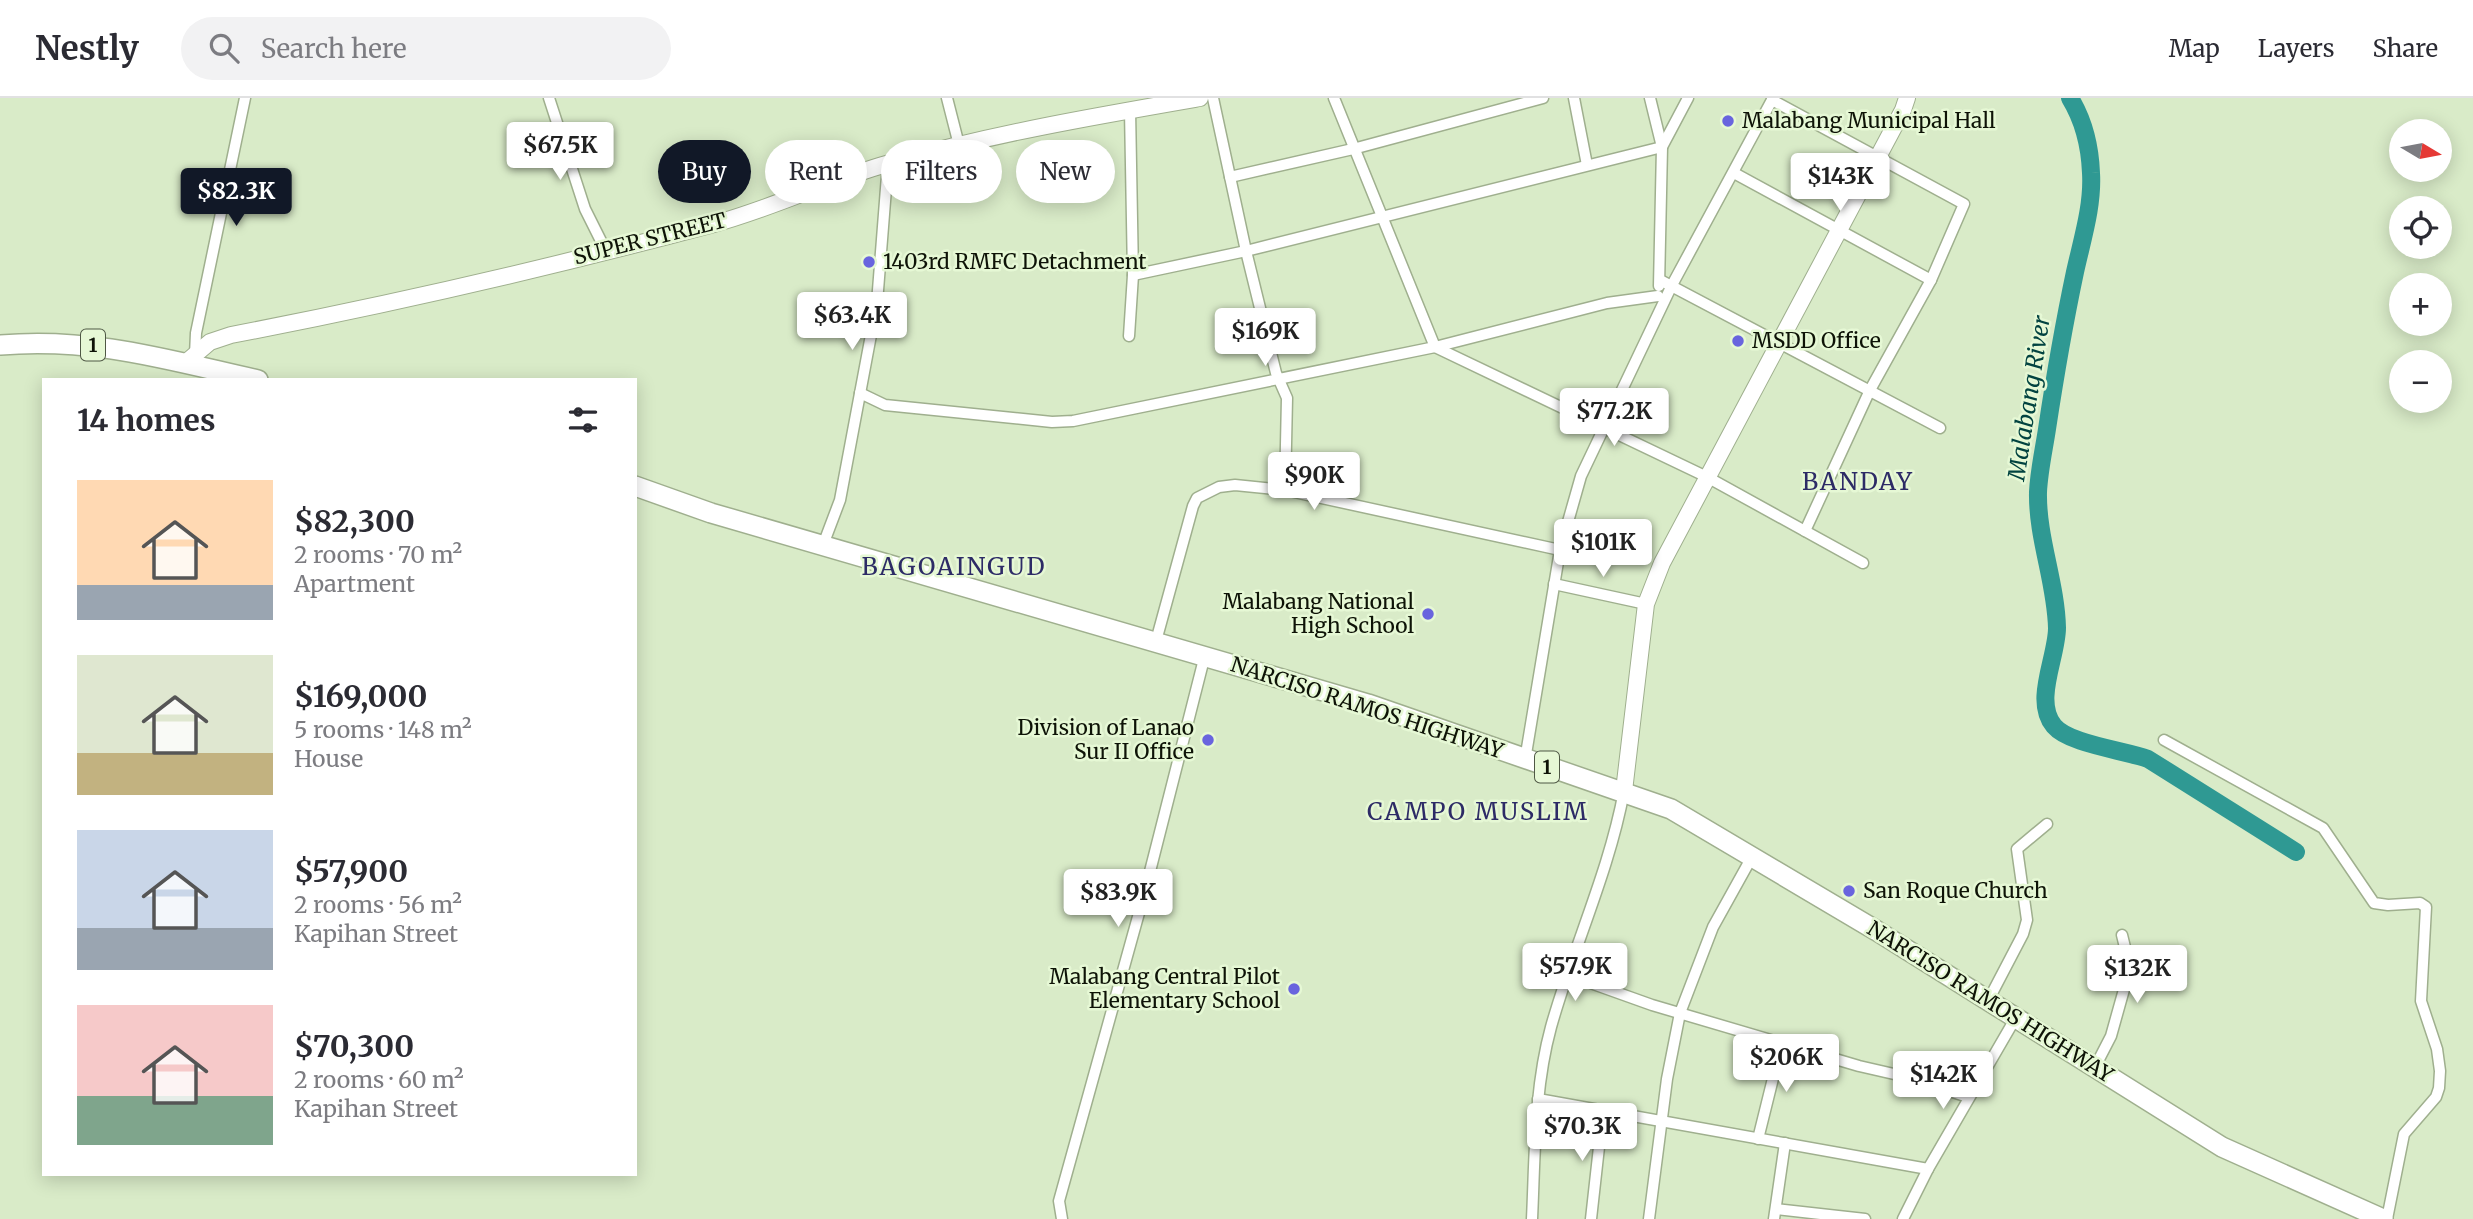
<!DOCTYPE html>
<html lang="en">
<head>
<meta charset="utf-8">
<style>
  body { margin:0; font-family:Merriweather,serif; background:#f2f2f3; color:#2b2b33; height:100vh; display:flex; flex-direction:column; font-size:26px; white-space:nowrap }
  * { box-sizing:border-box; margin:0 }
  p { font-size:23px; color:#7c7c81 }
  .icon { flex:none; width:38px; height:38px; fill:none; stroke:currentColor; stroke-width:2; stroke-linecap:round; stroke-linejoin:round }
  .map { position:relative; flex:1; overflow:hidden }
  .drawer { position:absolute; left:42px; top:280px; width:595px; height:798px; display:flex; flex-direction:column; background:#fff; border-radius:0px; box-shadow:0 4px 18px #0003 }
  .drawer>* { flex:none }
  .banner { position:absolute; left:658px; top:42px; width:665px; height:63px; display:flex; gap:14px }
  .needle { width:46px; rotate:100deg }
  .controls { position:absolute; left:2389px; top:21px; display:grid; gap:14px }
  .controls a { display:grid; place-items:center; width:63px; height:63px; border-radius:50%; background:#fff; box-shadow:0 4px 18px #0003; font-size:35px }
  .price { position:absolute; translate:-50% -60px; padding:0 16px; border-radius:7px; background:#fff; color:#222; font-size:23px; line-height:46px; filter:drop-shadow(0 2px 4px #0008) }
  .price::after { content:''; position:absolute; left:50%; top:42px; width:21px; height:16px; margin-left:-10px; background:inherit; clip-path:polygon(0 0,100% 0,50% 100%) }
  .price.active { background:#111827; color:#fff }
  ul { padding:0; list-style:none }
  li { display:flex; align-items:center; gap:21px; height:175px; padding:0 35px }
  li span { display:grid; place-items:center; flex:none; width:196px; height:140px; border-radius:0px; color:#555 }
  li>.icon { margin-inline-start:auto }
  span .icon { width:84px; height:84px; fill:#fffc; stroke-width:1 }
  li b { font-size:30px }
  h2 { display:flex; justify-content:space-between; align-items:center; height:84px; padding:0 35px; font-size:30px }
  .tag { padding:0 24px; border-radius:32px; background:#fff; box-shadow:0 4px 18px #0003; font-size:24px; line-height:63px }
  .tag.active { background:#111827; color:#fff }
  header { display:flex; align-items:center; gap:42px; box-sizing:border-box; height:98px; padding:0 35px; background:#fff; border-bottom:2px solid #e1e1e2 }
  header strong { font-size:33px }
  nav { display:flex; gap:38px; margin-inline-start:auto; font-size:24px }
  .search { width:490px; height:63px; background:#f2f2f3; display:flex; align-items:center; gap:18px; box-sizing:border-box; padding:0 24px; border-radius:38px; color:#7c7c81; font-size:26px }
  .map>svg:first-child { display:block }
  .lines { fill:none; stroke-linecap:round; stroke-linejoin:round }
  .river { stroke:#2f9993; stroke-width:18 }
  .street-casing { stroke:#9faf8e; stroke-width:13 }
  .secondary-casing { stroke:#9faf8e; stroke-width:18 }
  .highway-casing { stroke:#9faf8e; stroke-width:22 }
  .street { stroke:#fff; stroke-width:10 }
  .secondary { stroke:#fff; stroke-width:16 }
  .highway { stroke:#fff; stroke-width:19 }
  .poi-dot { fill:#6964de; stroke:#e6f8d5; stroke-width:2.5 }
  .labels { text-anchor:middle; stroke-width:5; stroke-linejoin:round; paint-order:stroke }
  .shield { fill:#e6f8d5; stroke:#4f5845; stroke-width:2 }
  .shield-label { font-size:19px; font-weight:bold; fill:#0e1307 }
  .poi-label { font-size:21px; fill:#0e1307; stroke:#e6f8d5; text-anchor:start }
  .street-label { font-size:21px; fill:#0e1307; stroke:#e6f8d5 }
  .water-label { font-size:23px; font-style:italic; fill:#024340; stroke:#e6f8d5 }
  .quarter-label { font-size:24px; letter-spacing:2px; fill:#2d2b66; stroke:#e6f8d5 }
</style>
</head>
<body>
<header>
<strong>Nestly</strong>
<div class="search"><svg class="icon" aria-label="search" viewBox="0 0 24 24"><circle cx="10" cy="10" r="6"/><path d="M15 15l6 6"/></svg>Search here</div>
<nav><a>Map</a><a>Layers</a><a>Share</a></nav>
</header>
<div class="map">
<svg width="2473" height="1121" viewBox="0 0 2473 1121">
  <rect width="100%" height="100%" fill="#d9ebc8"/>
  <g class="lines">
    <path class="river" d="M2070,0c14,23 20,48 21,75 2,33 -9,67 -16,99 -11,52 -20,104 -28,157 -3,20 -8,42 -9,63 -1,46 18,90 19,136 0,29 -24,73 -3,98 15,18 69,24 94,33l148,93"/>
    <defs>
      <g id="street">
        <path d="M549,0l36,111 21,42"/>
        <path d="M947,0l12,47"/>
        <path d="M1213,0l33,153 30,122 11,25 -2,92"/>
        <path d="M1334,0l101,249 272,130 156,86"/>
        <path d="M1574,0l13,67"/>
        <path d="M1650,0l12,49 -3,139"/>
        <path d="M1772,2l192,104 -33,76 -61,110 -65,141"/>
        <path d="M1734,75l197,107"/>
        <path d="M1230,79l123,-28 190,-51"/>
        <path d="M1133,177l113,-24 416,-104 26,-49"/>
        <path d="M1660,182l280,148"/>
        <path d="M1129,238l4,-61 -3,-165"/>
        <path d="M195,257l1,-22 49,-235"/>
        <path d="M860,295l25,12 167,17 21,-1 362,-74 172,-44 51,-7"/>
        <path d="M823,447l17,-45 37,-197 11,-140"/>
        <path d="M1554,486l92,20"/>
        <path d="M1156,543l37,-135 4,-8 22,-11 16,-2 50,5 275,60"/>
        <path d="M2164,642l159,88 51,75 14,2 32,-2 6,4 -5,94 16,48 3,22 -1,17 -3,9 -32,37 -17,85"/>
        <path d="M1525,662l35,-210 21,-74 91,-191 101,-187"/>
        <path d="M1568,877l84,30 207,61 48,11 61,20"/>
        <path d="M1988,903l35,-67 4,-14 -10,-71 30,-25"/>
        <path d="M2095,969l16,-31 19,-68 -8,-33"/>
        <path d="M1538,1001l390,70"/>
        <path d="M1758,1041l24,-97"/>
        <path d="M1776,1111l89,10"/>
        <path d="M1062,1121l-3,-18 85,-306 61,-240"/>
        <path d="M1532,1121c3,-64 2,-130 19,-192 22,-79 58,-155 73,-236"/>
        <path d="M1591,1121l12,-108"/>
        <path d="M1649,1121l18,-140 13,-66 33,-86 40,-72"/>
        <path d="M1774,1121l11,-76"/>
        <path d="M1903,1121l25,-50 87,-150"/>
      </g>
      <g id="secondary">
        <path d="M184,266l26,-22 21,-7c161,-31 321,-68 479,-110 62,-16 118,-45 180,-62 101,-29 206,-47 310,-65"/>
        <path d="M1624,693l22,-187 16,-41 241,-453 4,-12"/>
      </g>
      <g id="highway">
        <path d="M0,247c93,-8 168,15 258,35"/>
        <path d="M635,388l76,27 657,191 303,105 206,122 345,216 161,72"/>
      </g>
    </defs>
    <use href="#street" class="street-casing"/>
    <use href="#secondary" class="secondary-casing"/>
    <use href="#highway" class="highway-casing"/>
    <use href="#street" class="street"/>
    <use href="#secondary" class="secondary"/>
    <use href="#highway" class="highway"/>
  </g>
  <g class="poi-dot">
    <circle cx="1728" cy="23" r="7"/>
    <circle cx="869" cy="164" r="7"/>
    <circle cx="1738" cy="243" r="7"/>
    <circle cx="1428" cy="516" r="7"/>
    <circle cx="1208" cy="642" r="7"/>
    <circle cx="1849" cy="793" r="7"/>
    <circle cx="1294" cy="891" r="7"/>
  </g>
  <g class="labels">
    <g class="shield">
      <rect x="81" y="231.5" width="24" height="31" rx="5"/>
      <rect x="1535" y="653.5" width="24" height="31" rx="5"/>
    </g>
    <g class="shield-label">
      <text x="93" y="254">1</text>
      <text x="1547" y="676">1</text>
    </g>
    <g class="poi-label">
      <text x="1742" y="30">Malabang Municipal Hall</text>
      <text x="883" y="171">1403rd RMFC Detachment</text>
      <text x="1752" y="250">MSDD Office</text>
      <text x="1414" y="511" text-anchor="end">Malabang National<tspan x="1414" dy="24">High School</tspan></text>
      <text x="1194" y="637" text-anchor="end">Division of Lanao<tspan x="1194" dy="24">Sur II Office</tspan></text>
      <text x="1863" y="800">San Roque Church</text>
      <text x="1280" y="886" text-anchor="end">Malabang Central Pilot<tspan x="1280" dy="24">Elementary School</tspan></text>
    </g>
    <g class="street-label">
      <text transform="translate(650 141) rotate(-14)" y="7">SUPER STREET</text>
      <text transform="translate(1367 610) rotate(18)" y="7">NARCISO RAMOS HIGHWAY</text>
      <text transform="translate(1990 904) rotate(32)" y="7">NARCISO RAMOS HIGHWAY</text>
    </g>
    <g class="water-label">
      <text transform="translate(2029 300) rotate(-81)" y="8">Malabang River</text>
    </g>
    <g class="quarter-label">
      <text x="1858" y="392">BANDAY</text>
      <text x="954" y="477">BAGOAINGUD</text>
      <text x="1478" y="722">CAMPO MUSLIM</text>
    </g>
  </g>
</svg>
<div class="controls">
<a><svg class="needle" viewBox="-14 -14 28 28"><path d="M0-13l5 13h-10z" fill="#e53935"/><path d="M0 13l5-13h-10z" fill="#7c7c81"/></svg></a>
<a><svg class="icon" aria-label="locate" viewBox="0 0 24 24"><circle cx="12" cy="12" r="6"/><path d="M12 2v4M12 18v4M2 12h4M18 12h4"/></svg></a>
<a>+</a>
<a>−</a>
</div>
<b class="price" style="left:560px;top:84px">$67.5K</b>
<b class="price" style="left:1840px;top:115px">$143K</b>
<b class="price active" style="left:236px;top:130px">$82.3K</b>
<b class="price" style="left:852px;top:254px">$63.4K</b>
<b class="price" style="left:1265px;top:270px">$169K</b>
<b class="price" style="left:1614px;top:350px">$77.2K</b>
<b class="price" style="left:1314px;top:414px">$90K</b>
<b class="price" style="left:1603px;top:481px">$101K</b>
<b class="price" style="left:1118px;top:831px">$83.9K</b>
<b class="price" style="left:1575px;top:905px">$57.9K</b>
<b class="price" style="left:2137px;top:907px">$132K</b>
<b class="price" style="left:1786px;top:996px">$206K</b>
<b class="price" style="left:1943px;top:1013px">$142K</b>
<b class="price" style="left:1582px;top:1065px">$70.3K</b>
<div class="banner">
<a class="tag active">Buy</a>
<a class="tag">Rent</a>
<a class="tag">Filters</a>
<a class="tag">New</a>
</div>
<section class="drawer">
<h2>14 homes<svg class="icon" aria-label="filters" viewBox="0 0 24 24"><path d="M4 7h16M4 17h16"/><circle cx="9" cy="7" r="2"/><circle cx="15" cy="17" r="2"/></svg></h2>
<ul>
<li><span style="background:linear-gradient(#ffd9b3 75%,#9aa5b1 0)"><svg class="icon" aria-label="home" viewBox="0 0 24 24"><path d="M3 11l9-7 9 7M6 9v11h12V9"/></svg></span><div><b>$82,300</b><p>2 rooms · 70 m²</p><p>Apartment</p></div></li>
<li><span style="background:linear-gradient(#dfe7d0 70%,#c2b280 0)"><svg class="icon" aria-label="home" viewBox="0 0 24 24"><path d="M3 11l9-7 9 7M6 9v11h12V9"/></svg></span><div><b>$169,000</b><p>5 rooms · 148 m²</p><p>House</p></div></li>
<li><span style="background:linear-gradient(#c9d6e8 70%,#9aa5b1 0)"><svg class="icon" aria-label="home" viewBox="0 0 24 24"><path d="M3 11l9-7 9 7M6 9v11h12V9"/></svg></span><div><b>$57,900</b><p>2 rooms · 56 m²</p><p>Kapihan Street</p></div></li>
<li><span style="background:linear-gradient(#f6c9c9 65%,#7fa58c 0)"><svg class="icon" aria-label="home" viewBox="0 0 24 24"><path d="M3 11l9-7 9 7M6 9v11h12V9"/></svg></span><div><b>$70,300</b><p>2 rooms · 60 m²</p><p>Kapihan Street</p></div></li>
</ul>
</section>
</div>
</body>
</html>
